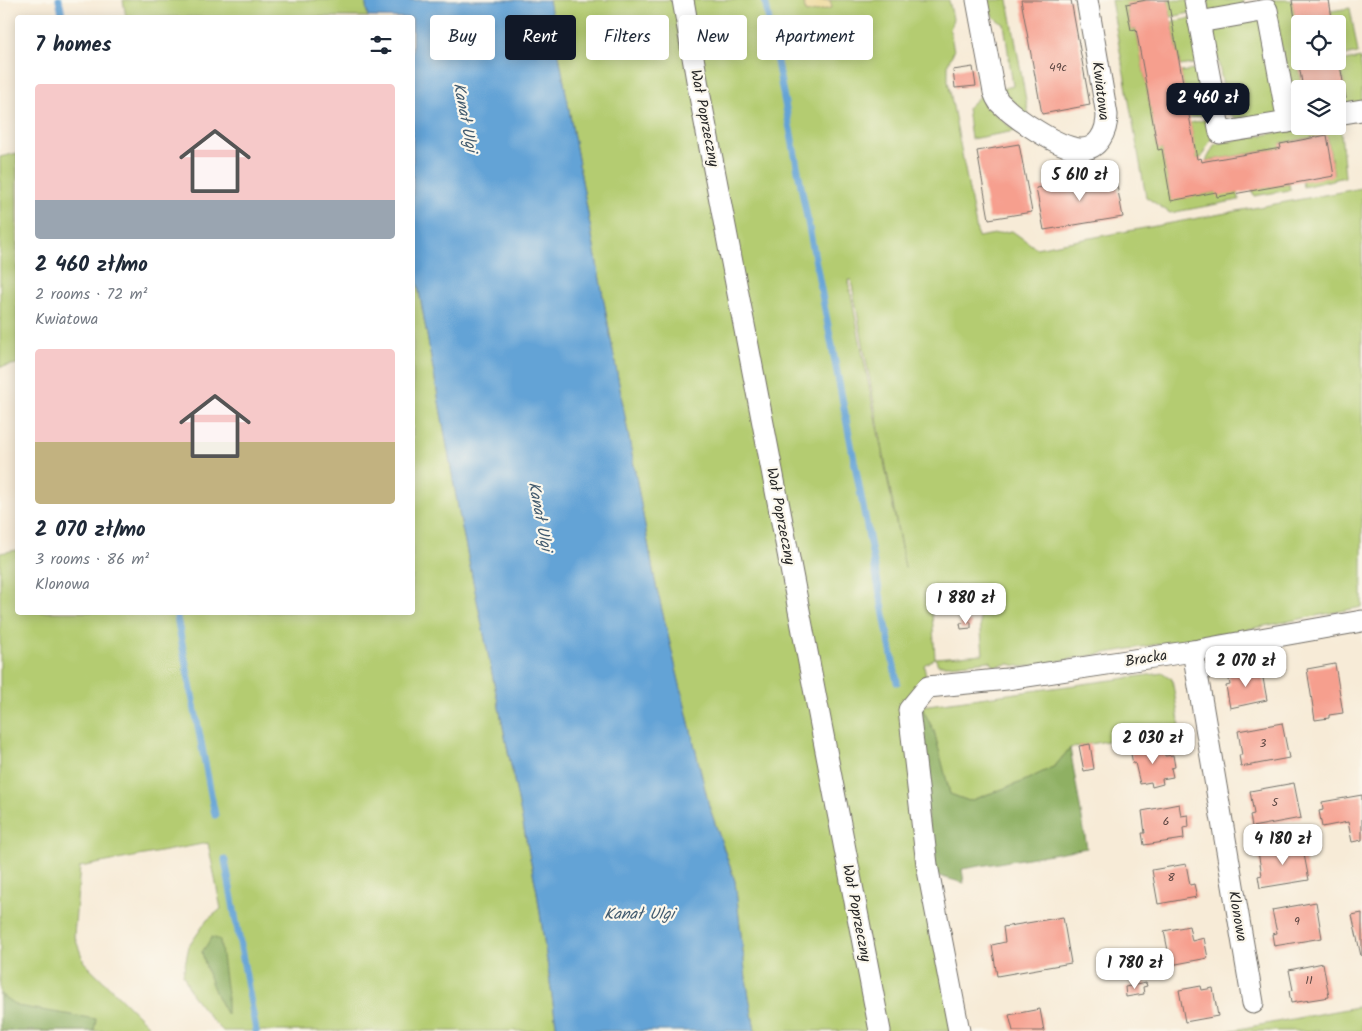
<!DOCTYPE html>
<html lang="en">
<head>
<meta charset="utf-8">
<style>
  body { margin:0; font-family:Kalam,sans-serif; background:#f6f6f7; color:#1f2937; height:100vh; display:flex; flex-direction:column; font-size:19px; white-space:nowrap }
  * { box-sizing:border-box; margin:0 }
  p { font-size:16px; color:#747a83 }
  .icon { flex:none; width:28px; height:28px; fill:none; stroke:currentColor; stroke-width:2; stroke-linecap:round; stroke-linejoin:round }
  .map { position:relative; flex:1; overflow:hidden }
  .panel { position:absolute; left:15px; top:15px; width:400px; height:600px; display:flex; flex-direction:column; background:#fff; border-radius:5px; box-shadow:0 2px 12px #0003 }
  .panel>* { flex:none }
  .hud { position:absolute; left:430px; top:15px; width:475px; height:45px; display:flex; gap:10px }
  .fabs { position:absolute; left:1291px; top:15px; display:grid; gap:10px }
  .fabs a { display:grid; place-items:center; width:55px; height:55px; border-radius:5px; background:#fff; box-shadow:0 2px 12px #0003; font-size:25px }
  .price { position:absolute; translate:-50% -42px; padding:0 11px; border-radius:10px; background:#fff; color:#222; font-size:16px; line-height:32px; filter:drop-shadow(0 1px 2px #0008) }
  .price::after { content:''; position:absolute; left:50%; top:30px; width:15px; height:11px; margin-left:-8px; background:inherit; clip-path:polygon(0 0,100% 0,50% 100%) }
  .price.selected { background:#111827; color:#fff }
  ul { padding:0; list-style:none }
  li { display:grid; align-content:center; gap:10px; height:265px; padding:0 20px }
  li span { display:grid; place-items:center; height:155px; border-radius:5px; color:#555 }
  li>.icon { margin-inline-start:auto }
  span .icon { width:90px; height:90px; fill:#fffc; stroke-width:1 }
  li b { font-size:21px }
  h2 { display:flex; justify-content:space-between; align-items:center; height:60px; padding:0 20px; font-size:21px }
  .pill { padding:0 18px; border-radius:5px; background:#fff; box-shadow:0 2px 12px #0003; font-size:18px; line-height:45px }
  .pill.selected { background:#111827; color:#fff }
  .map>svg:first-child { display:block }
  .green { fill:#b4cc71; stroke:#707c4e; fill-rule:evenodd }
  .forest { fill:#8fb063; stroke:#5d6e47 }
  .sand { fill:#eeda9e; stroke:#8c8264 }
  .water { fill:#64a3d6; stroke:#486780 }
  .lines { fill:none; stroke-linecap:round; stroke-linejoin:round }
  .stream { stroke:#64a3d6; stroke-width:7 }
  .building { fill:#f69f8e }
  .street-casing { stroke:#726e67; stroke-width:23 }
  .street { stroke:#fff; stroke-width:21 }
  .labels { text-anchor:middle; stroke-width:4.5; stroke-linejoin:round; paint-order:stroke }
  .number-label { font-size:12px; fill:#5e4844 }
  .street-label { font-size:15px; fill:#2b2b2b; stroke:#fbf7ec }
  .water-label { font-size:16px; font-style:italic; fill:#425b6f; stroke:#fbf7ec }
</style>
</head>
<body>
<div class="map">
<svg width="1362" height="1031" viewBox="0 0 1362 1031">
  <rect width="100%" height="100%" fill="#fbf7ec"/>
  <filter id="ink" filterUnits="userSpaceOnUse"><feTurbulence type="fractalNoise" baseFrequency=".02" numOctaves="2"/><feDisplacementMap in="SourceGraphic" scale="10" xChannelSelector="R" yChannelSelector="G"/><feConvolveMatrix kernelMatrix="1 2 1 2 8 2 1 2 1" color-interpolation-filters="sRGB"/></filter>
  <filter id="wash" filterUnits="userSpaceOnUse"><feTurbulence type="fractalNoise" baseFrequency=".0096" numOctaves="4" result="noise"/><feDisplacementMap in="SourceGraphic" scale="20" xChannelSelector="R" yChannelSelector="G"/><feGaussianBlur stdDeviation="1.12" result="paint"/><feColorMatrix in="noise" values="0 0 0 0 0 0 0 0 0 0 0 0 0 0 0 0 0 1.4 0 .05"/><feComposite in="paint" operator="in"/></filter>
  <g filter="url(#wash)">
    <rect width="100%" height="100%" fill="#f7ebd7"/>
    <g class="green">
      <path d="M123,0h242l3,17h-242z"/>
      <path d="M549,0h400l4,19 -3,11 4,21 -6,12v18l30,156 34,-6 24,17 326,-60v419l-108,21 -231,39 -14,-3 -14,2 -5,-5 -41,4h-11l-3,-7 -11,7 4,22 -19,23 50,321h-204l-9,-52 -11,-98 -26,-75 -54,-225zM848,280h3l54,288zM979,609l4,45 -48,4 -3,-45z"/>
      <path d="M986,0h22l21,117 -28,-28 12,-3 -9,-62c-13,-7 -13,-10 -18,-24z"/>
      <path d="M1111,0h35l-20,5 5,25 5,-1 22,120h4l9,51 45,-8 22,1 1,7 -69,13 -24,-16z"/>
      <path d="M1168,0h20l2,13 -19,4z"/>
      <path d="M1208,0h35l1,8 -34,6z"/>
      <path d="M1273,0h19l8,48v11h-2l5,30h-3v25l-3,1 -26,-111z"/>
      <path d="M1350,8l8,45 -19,4 -1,-8v-25h-5l-2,-13z"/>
      <path d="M1262,16l18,100 -40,4 -4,-1 -8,-7 -17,-89z"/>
      <path d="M1191,18l8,45 -19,3 -8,-44z"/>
      <path d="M1360,58l2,15v30l-24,5v-8l8,-2 -6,-36z"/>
      <path d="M1199,69l9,45 -19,4 -8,-46z"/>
      <path d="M982,94l2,11 31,26 -44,8 -4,-31z"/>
      <path d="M1209,119l3,18 -11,21 -4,1 -7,-36z"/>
      <path d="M1340,121l5,56 -42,10 -1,-6 32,-6 -7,-40 -46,8v5l-75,13 9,-17 98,-18h25v-4z"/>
      <path d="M17,153v211l-17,3v-210z"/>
      <path d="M1289,184l1,6 -36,6 -2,-6z"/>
      <path d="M413,258l47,260 77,374 20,139h-334l-10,-10 -21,-26 -9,-21 6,-28 18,-26 14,-11 -13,-66 -128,24 -6,68 10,27 64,63 1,6h-149v-478l17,-3 1,62h394z"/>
      <path d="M1163,673l9,6 8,48 -110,21 -15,18 -33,16 -53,19 -19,-7 -16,-63 -13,-25z"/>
      <path d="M1362,1006v25h-134l5,-1z"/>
    </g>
    <g class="forest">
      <path d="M921,706l13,25 16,63 19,7 53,-19 33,-16 15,-18 17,100 -125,21 2,14 -29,-8 -21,-167z"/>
      <path d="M212,937l8,3 7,55v20c-13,-22 -19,-38 -25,-63z"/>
      <path d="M0,994l17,12 79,13 -2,12h-94z"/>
    </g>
    <path class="sand" d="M803,0h27l2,8 -26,5z"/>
    <path class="water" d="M365,0h184l106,581 54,225 26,75 11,98 9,52h-198l-20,-139 -77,-374 -47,-260 -1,-240 -44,-1z"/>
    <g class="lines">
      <g class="stream">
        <path d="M59,0l4,18"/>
        <path d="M765,0l132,682"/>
        <path d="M176,612l39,203"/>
        <path d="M225,860l31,171"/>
      </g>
    </g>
    <g id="blocks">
      <g class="building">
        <path d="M1021,0h50l19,105 -48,9z"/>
        <path d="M1146,0h22l29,159 4,-1 1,4 4,-1 75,-13 -1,-4 47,-9 7,41 -117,21 -1,-5 -45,9 -9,-52 -4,1 -22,-121 -5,1 -5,-26z"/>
        <path d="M1292,0h37l4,24h-33v19h-1z"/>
        <path d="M1338,54l8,44 -8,2v-11h-35l-5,-30h2v2h38z"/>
        <path d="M973,67l3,19 -21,2 -2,-18z"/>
        <path d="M1019,144l13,68 -43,7 -12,-68z"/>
        <path d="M1115,175l8,42 -79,13 -8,-42z"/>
        <path d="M971,622v6l-10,1 -1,-6z"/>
        <path d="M1335,664l8,49 -14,2v3l-14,2 -8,-51z"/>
        <path d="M1261,667l6,33 -37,8 -4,-22 4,-1 -2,-11z"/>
        <path d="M1282,723l7,35 -48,9 -2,-12h3l-4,-24z"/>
        <path d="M1090,744l4,25 -10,2 -5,-25z"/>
        <path d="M1163,744l2,12 8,-1 2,12 -4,1 2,9 -11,2 1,5 -11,3 -1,-5 -11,2 -5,-21 -2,1 -3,-15 8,-2v2z"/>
        <path d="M1294,783l7,35 -49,9 -2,-12 4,-1 -4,-23z"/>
        <path d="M1362,795v45l-10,2 -4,-20 -26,5 -3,-16 4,-1 -1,-8z"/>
        <path d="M1179,804l2,12 7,-1 1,12 -6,1 1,11 -40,6 -2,-12h3l-3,-22z"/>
        <path d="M1302,844l7,36 -49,8 -2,-12 4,-1 -4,-23z"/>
        <path d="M1186,864l4,21 4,-1 3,13 -39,7 -6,-34z"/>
        <path d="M1316,902l6,36 -48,8 -2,-12 5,-1 -5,-23z"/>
        <path d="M1362,913v43h-1l-9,-41z"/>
        <path d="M1063,917l8,46 -74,13 -5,-31 13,-3 -2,-15z"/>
        <path d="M1189,926l3,15 12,-3 4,20 -37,7 -7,-34z"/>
        <path d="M1323,963l6,34 -38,6 -2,-12 4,-1 -4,-20z"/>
        <path d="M1146,983l1,3 -4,1 1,7 -18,3 -1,-10z"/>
        <path d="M1201,986l1,4 11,-2 5,28 -33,6 -6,-32z"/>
        <path d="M1040,1009l4,22h-31l-4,-16z"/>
      </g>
    </g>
  </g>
  <g filter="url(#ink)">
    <use href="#blocks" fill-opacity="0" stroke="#726e67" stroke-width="1"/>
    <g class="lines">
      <defs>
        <g id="street">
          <path d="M683,0l15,86 182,945"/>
          <path d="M977,0l17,92c1,3 3,7 5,10 16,16 58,45 80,47 20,2 28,-19 28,-34l-20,-115"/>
          <path d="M1195,0l25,133 80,-13"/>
          <path d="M1199,22l68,-12 21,112"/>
          <path d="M1338,114l24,-4"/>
          <path d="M1193,651l60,352"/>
          <path d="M959,1031l-32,-166 -18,-155 19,-23 79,-8 186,-28 169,-30"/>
        </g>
      </defs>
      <use href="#street" class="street-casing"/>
      <use href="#street" class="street"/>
    </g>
  </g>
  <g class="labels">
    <g class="number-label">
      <text x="1058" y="71">49c</text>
      <text x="1263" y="747">3</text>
      <text x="1275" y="806">5</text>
      <text x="1166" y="825">6</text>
      <text x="1171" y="881">8</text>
      <text x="1297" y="925">9</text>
      <text x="1309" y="984">11</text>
    </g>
    <g class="street-label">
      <text transform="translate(1101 91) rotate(83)" y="5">Kwiatowa</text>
      <text transform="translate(705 118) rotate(79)" y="5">Wał Poprzeczny</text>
      <text transform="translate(781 516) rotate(79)" y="5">Wał Poprzeczny</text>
      <text transform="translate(1146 658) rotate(-9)" y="5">Bracka</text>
      <text transform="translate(857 913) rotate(79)" y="5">Wał Poprzeczny</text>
      <text transform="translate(1238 916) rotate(80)" y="5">Klonowa</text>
    </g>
    <g class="water-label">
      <text transform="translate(466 117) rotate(79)" y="6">Kanał Ulgi</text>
      <text transform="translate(541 516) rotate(79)" y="6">Kanał Ulgi</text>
      <text x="639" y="919">Kanał Ulgi</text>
    </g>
  </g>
</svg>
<div class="fabs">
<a><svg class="icon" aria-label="locate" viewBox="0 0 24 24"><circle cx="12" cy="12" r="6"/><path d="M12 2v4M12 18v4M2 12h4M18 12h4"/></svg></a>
<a><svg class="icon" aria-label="layers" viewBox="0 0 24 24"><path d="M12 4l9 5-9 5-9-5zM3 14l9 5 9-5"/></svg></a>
</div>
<b class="price selected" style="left:1208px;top:125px">2 460 zł</b>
<b class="price" style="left:1080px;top:202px">5 610 zł</b>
<b class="price" style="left:966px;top:625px">1 880 zł</b>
<b class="price" style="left:1246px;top:688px">2 070 zł</b>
<b class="price" style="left:1153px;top:765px">2 030 zł</b>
<b class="price" style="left:1283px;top:866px">4 180 zł</b>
<b class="price" style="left:1135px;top:990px">1 780 zł</b>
<div class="hud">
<a class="pill">Buy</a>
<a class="pill selected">Rent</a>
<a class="pill">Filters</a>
<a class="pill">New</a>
<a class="pill">Apartment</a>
</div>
<section class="panel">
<h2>7 homes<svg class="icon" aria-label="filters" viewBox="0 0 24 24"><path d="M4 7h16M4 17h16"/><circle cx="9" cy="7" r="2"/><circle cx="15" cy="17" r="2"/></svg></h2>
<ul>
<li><span style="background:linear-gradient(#f6c9c9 75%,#9aa5b1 0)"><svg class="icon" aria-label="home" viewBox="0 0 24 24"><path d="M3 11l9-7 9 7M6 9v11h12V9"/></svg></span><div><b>2 460 zł/mo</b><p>2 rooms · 72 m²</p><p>Kwiatowa</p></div></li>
<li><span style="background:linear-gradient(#f6c9c9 60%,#c2b280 0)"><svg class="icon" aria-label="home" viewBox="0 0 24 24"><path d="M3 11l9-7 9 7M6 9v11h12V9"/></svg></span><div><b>2 070 zł/mo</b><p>3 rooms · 86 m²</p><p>Klonowa</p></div></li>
</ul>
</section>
</div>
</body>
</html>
